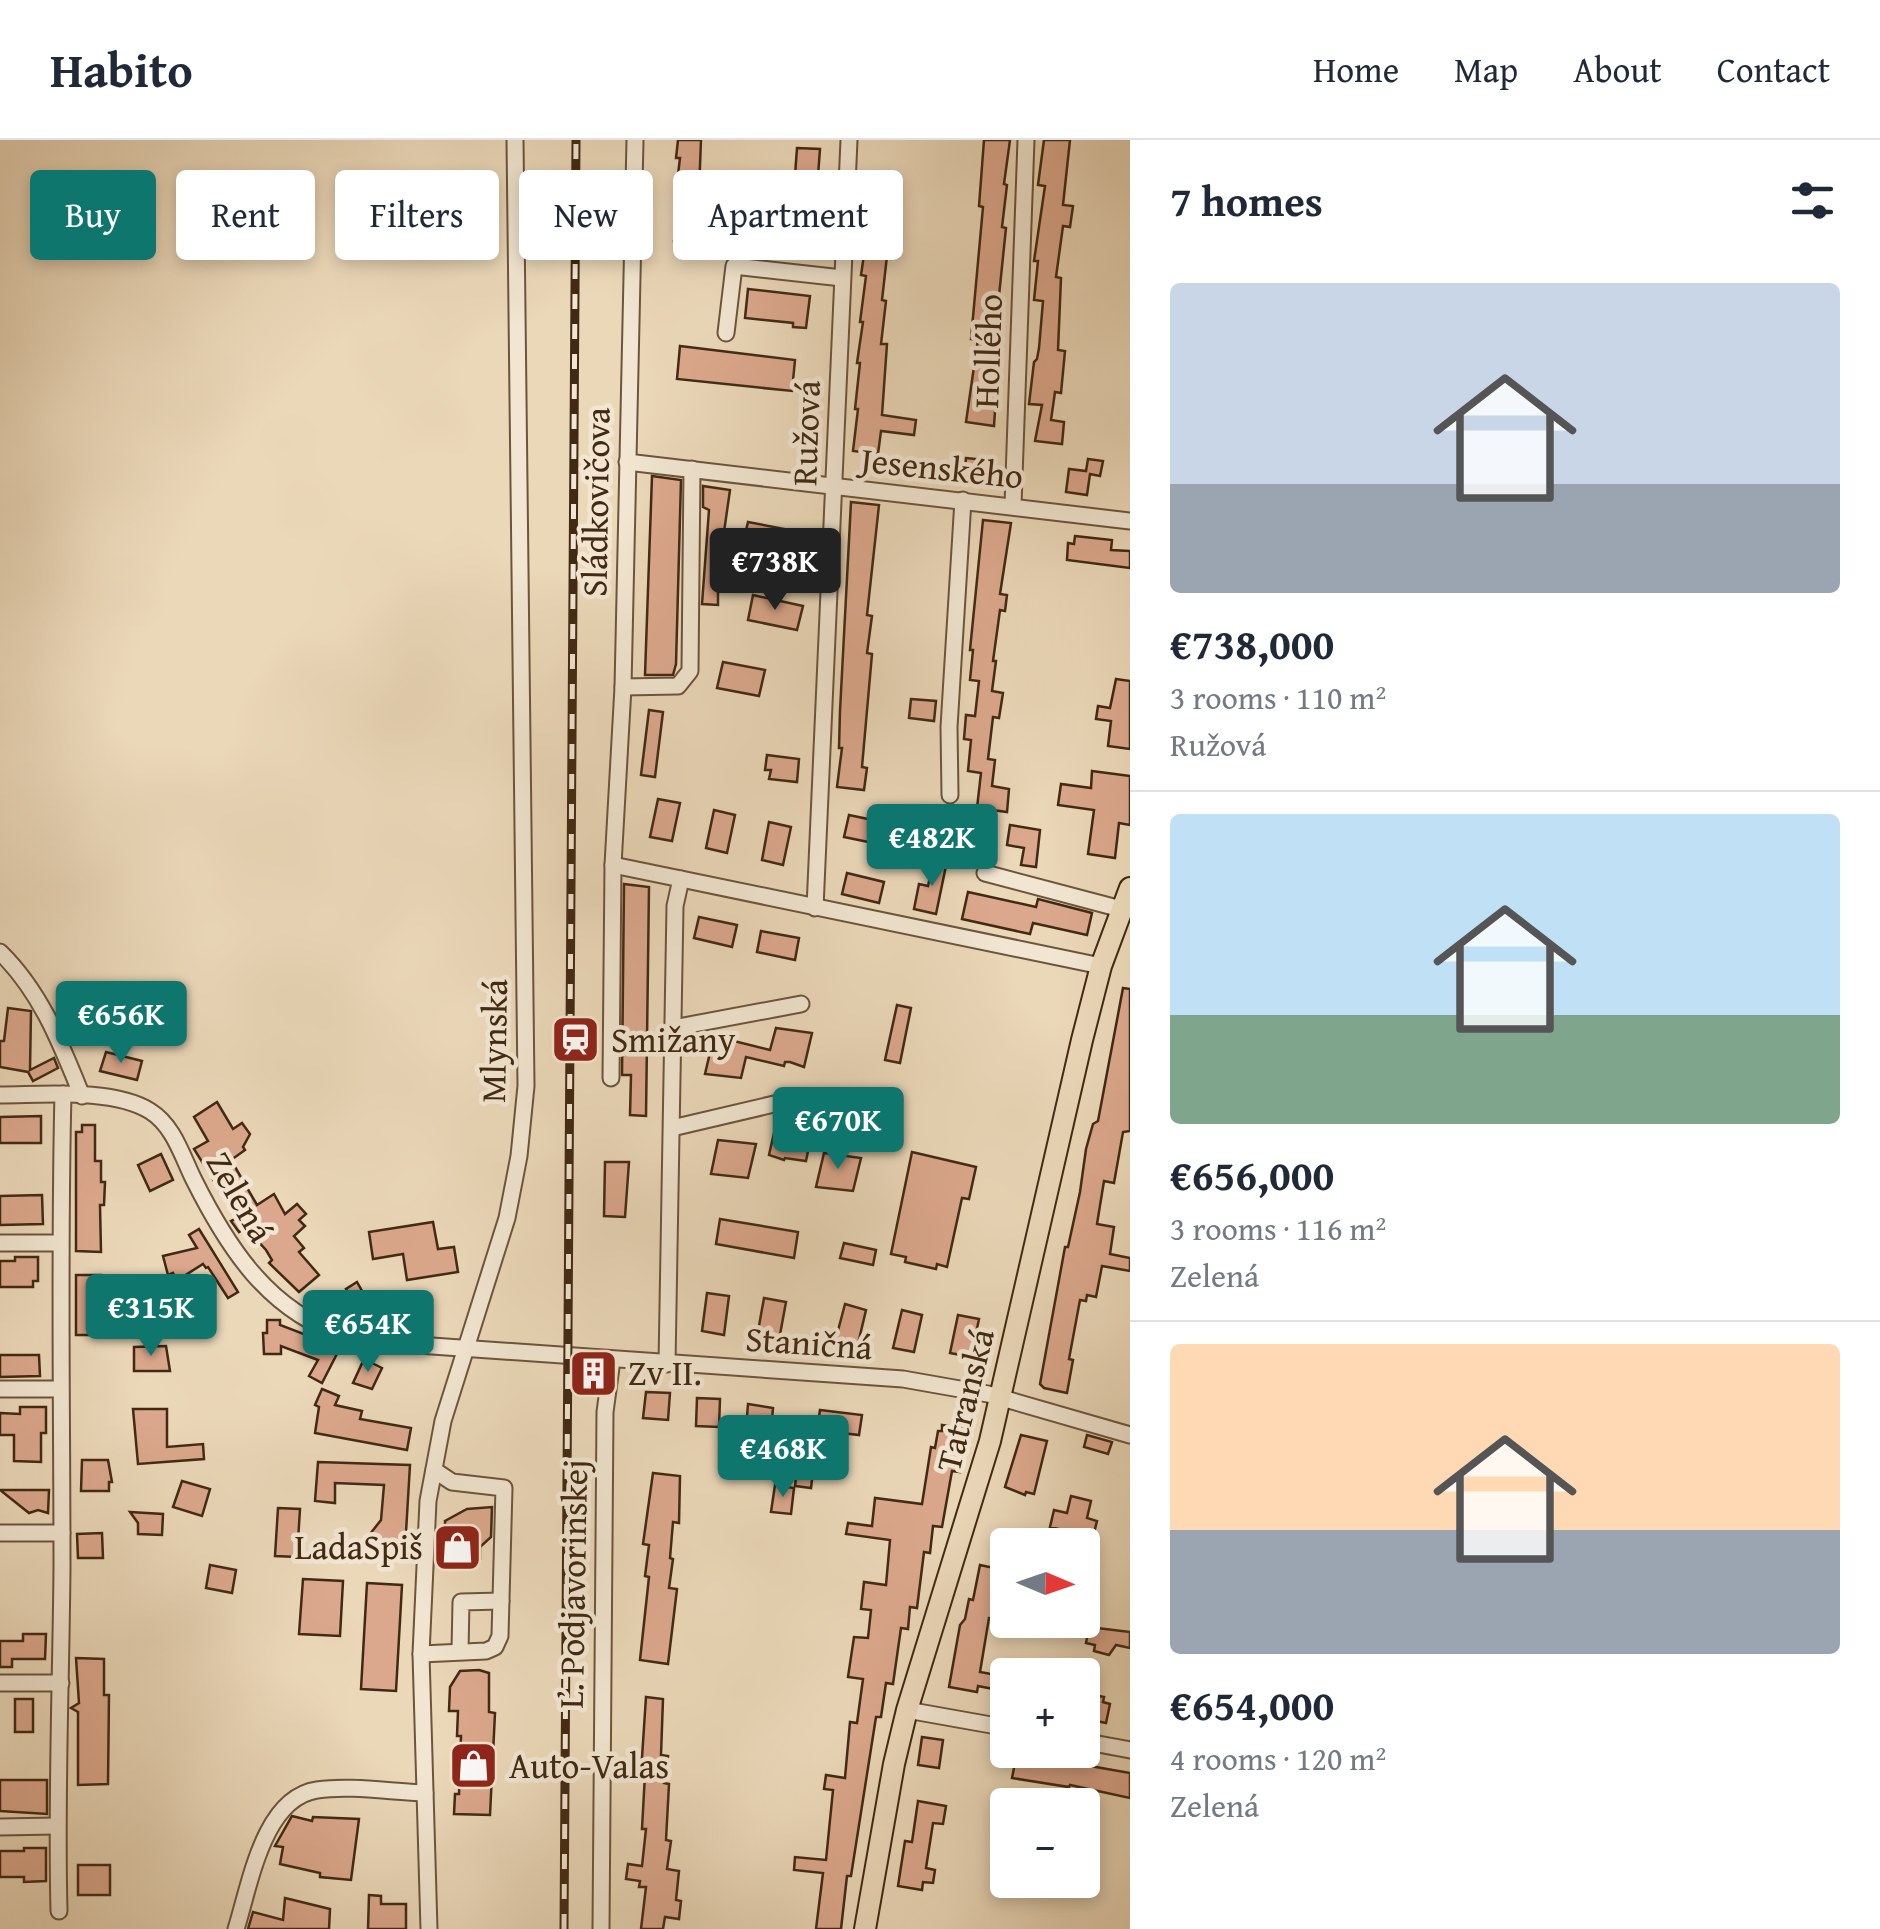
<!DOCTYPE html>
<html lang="en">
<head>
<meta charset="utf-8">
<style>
  body { margin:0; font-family:"Gentium Book Plus",serif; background:#f2f2f3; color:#1f2937; height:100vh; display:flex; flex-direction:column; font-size:38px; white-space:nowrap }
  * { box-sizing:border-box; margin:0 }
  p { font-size:32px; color:#747a83 }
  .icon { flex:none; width:55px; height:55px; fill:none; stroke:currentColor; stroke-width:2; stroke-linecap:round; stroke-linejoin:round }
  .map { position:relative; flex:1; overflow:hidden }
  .side { display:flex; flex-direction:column; background:#fff; width:750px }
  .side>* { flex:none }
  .guide { position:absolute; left:30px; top:30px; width:950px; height:90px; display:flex; gap:20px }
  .needle { width:65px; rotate:92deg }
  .controls { position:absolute; left:990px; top:1388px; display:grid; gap:20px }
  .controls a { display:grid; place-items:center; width:110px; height:110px; border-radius:10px; background:#fff; box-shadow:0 5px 15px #0003; font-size:50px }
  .price { position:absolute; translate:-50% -85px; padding:0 22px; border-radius:10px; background:#0f766e; color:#fff; font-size:32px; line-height:65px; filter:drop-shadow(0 2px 5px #0008) }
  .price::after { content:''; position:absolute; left:50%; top:60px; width:30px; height:22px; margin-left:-15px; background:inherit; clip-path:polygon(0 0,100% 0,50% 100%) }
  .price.active { background:#222; color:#fff }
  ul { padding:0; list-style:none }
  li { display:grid; align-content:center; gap:20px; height:530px; padding:0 40px }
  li+li { border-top:2px solid #e0e1e3 }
  li span { display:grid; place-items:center; height:310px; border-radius:10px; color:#555 }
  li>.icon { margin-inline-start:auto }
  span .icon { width:180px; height:180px; fill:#fffc; stroke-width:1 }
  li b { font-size:42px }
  h2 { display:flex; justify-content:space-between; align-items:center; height:120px; padding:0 40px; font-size:42px }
  .tag { padding:0 35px; border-radius:10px; background:#fff; box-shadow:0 5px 15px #0003; font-size:35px; line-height:90px }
  .tag.active { background:#0f766e; color:#fff }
  header { display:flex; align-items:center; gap:60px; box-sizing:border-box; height:140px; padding:0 50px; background:#fff; border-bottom:2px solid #e0e1e3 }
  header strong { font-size:48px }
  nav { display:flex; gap:55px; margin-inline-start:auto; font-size:35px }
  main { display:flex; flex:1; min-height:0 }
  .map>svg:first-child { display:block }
  .building { fill:#dca88d; stroke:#412913; stroke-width:2.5 }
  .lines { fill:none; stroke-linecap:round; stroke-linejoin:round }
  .minor-casing { stroke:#6c553c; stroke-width:19 }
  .major-casing { stroke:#412913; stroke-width:24 }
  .minor { stroke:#f2e6d2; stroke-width:15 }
  .major { stroke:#ebd8b9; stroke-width:20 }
  .rail-casing { stroke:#412913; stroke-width:9 }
  .rail { stroke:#f2e6d2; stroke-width:5; stroke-dasharray:15; stroke-linecap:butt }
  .labels { text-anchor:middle; stroke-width:9; stroke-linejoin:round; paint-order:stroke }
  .street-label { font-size:35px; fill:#412913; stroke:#f2e6d2 }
  .poi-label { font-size:35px; fill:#412913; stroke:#f2e6d2; text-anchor:start }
</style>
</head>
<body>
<header>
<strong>Habito</strong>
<nav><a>Home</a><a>Map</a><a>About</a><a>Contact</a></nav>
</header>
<main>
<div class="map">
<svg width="1130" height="1789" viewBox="0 0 1130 1789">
  <rect width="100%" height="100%" fill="#ebd8b9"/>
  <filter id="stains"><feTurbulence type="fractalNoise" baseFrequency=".002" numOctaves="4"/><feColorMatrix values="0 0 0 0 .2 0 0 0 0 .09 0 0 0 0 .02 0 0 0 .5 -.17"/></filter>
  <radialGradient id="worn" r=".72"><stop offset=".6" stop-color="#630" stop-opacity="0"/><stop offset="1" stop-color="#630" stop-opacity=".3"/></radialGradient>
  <g class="building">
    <path d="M678,0h23l-4,103 -23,-2 5,-41h-4l5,-42h-4z"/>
    <path d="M984,0h26l-6,44 3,1 -5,42 4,1 -9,87h4l-7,111 -28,-4 12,-83h-7l12,-132 -4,-1z"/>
    <path d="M1044,0h26l-7,65 10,1 -3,21 -7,-1 -7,51 5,1 -3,72 7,1 -4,42 -6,-1 -4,28 13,2 -2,22 -27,-3 7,-36 -13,-1 5,-42 3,-3 2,-11 4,-47 -9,-1 4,-39h-4l11,-75 -7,-1z"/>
    <path d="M797,8l23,1 -2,27 -10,-1 -4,57h12l-2,26 -24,-1 2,-42 -10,-1 1,-25h11z"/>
    <path d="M882,43l12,2 -10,70 3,1 -5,44 4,1 -5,43h6l-5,71 34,5 -2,15 -33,-4 -3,23 -25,-3 5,-42h-3l5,-46h-3l6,-41h-3l6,-46 -5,-1 6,-40 -4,-1 6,-46 12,2z"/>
    <path d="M748,149l62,7 -4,32 -13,-1v-4l-48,-5z"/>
    <path d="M680,206l115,14 -3,31 -115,-12z"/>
    <path d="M966,318l29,3 -2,22 -29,-3z"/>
    <path d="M1088,319l15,2 -3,15 -10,-2 -3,21 -21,-3 3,-23 17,2z"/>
    <path d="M652,336l29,4 -5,184 -3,11h-28z"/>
    <path d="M703,346l27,4 -14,98 2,1v16l-16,-1 7,-94 -6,-3z"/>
    <path d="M851,362l28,3 -12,110 5,1 -5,37 5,1 -10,113 5,1 -3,22 -27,-3 5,-39h-3l1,-37z"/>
    <path d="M983,380l28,3 -11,71 7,1 -2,16 -5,-1 -7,51h3l-4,30 11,2 -4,25 -6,-1 -5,42 7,1 -3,26 17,3 -2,23 -30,-4 4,-35 -13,-2 3,-31 -7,-1 2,-24 9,1 4,-35 -9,-1 3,-30h-3z"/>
    <path d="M748,382l57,11 -5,25 -58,-11z"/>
    <path d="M1075,396l37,4 -1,10 19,1v17l-63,-8 1,-17 6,1z"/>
    <path d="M753,455l50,11 -6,24 -49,-10z"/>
    <path d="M723,522l42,8 -6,26 -42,-8z"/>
    <path d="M1116,539l14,2v68l-22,-3 3,-25 -15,-2 2,-13 12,2z"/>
    <path d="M911,559l25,2 -2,20 -25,-3z"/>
    <path d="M649,570l14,2 -8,65 -14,-2z"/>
    <path d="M767,615l32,4 -2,23 -28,-3 2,-9h-6z"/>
    <path d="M1092,631l38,5v49l-11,-2 -4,35 -27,-4 6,-44 -36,-5 3,-21 30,4z"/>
    <path d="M658,659l22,4 -8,38 -22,-4z"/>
    <path d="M714,670l21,5 -8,38 -21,-5z"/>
    <path d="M930,673l24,3 -2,13 -7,-1 -1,8 -19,-2z"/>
    <path d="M849,675l38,8 -4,22 -39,-8z"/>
    <path d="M769,682l22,5 -8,38 -21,-5z"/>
    <path d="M1010,685l30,5 -4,37 -15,-2 3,-17 -17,-3z"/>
    <path d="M934,718l13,3 -11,53 -22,-5 5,-25 9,2z"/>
    <path d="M847,733l37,9 -5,21 -37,-9z"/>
    <path d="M624,744l25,3 -3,229 -16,-1 1,-40h-9z"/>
    <path d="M968,752l68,15 2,-8 54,14 -5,22 -54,-12 -3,11 -68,-15z"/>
    <path d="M699,777l38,8 -5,22 -38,-9z"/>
    <path d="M761,791l38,7 -4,22 -38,-8z"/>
    <path d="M1123,848l7,1v142l-7,1 -9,51 -10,-2 -7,43 17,3 -4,27 20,4v13l-28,-5 -6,31 -9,-2 -1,6 -6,-1 -11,59 4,1 -6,33 -23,-5 -4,-4 25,-137h3l12,-55 6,-43 7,-25 5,-3z"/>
    <path d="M897,865l14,3 -11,55 -15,-3z"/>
    <path d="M8,868l23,3 -1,59 24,-12 4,10 -25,13 -5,-9 -28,-5v-26h4z"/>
    <path d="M776,888l36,5 -8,34 -14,-5h-5l-1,4 -38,-9 -5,21 -36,-4 8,-34 20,5 1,-4 36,9z"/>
    <path d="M106,912l36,9 -5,19 -37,-9z"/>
    <path d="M217,962l16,27 9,-6 8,11 -7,13 2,3 -14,10 26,45 17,-11 11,20 12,-10 9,10 -7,6 6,6 -11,10 10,12 -5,4 20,23 -20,17 -30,-29 3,-3 -6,-10 -20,-22 -7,4 -8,-11 6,-3 -43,-69 14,-8 -14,-24z"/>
    <path d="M41,976v27h-41v-26z"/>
    <path d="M776,984l37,3 -7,34 -21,-3 -1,2 -15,-5z"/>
    <path d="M82,985h13v36h6v21h4l-1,23h-4l1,47 -25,-1v-119h6z"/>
    <path d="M718,1000l38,4 -8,34 -37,-4z"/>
    <path d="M912,1012l64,15 -7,32 -7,-1 -15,69 -10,-3 -1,5 -31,-7 1,-5 -15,-3z"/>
    <path d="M824,1013l37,5 -8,33 -37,-4z"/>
    <path d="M161,1014l12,26 -23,11 -12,-26z"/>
    <path d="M605,1022h24l-4,55 -21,-1z"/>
    <path d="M42,1055l1,29 -43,1v-29z"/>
    <path d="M720,1079l78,13 -4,26 -78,-14z"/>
    <path d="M433,1082l5,27 16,-2 4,25 -51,8 -4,-26 -30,5 -4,-27z"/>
    <path d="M199,1089l39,63 -10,6 -20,-31 -2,1 -3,-4 -27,17 -3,-8 -5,2 -5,-19 34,-8 -8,-13z"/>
    <path d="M844,1103l32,7 -3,15 -33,-7z"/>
    <path d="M15,1117h23v24h-5v6h-33v-26h15z"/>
    <path d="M76,1135h25v49h-3v11h-22z"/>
    <path d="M357,1142l13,23 -10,7 -14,-23z"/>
    <path d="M707,1153l22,3 -5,39 -22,-4z"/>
    <path d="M764,1158l22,4 -7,38 -22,-3z"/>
    <path d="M845,1164l21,6 -9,38 -22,-6z"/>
    <path d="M902,1170l20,5 -8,37 -21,-4z"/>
    <path d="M958,1175l21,4 -8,38 -21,-4z"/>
    <path d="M267,1180h13v5l60,23 -18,35 -13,-7 9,-16 -37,-14v8h-17l-1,-21h4z"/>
    <path d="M166,1206l4,25h-36v-24z"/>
    <path d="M0,1215h39l1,21 -40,1z"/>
    <path d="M364,1219l18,9 -10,21 -19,-6z"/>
    <path d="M322,1249l17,7 -4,9 27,6 -2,8 51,9 -4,22 -92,-17 4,-26 -4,-2z"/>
    <path d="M646,1252l24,1 -2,27 -25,-2z"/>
    <path d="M697,1258l23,1 -1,28 -23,-1z"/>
    <path d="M748,1264l25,4 -2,23 -25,-2z"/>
    <path d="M20,1267h26v26h-5v29l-27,-1v-26h-14v-22l20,1z"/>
    <path d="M133,1269h34v38l36,-3 1,15 -66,5z"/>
    <path d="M820,1270l42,5 -3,20 -42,-5z"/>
    <path d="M942,1285l23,3 -5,44 -8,-1 -10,56 -9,-1 -3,27 -6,-1 -7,56 -7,-1 -2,22 -7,-1 -8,56 -7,-1 -5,34h-5l-25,159h-4l-6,53h-25l7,-56 -29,-3 1,-13 31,3 7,-70 -9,-1 2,-14 19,3 5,-56 7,1 6,-44 -15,-2 6,-40 14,1 3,-28 -10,-1 3,-27 22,3 4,-45 -44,-6 2,-11 24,3 3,-28 47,6 9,-57 4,1 3,-17h4z"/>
    <path d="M1021,1295l26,6 -13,53 -8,-2 -1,3 -20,-8z"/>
    <path d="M1087,1295l25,7 -4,12 -24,-7z"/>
    <path d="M82,1320h26l4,22h-3v9h-28z"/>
    <path d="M798,1321l16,2 -3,25 -16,-2z"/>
    <path d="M318,1322l92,3 -5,84 -30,-1 -3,-4 -2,-10 11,-14 3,-35 -49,-2v20l-20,-2z"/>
    <path d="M653,1333l27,3 -1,47 -6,-1 -3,36 3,1 -4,29 8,1 -9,75 -28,-4 9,-83 -4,-1 4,-31 -6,-1z"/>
    <path d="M182,1341l28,8 -8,27 -29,-9z"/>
    <path d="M775,1345l19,3 -3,26 -20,-2z"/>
    <path d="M0,1350h49l-1,23 -10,-3 -9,3z"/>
    <path d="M1071,1356l20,5 -4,17 10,3 -4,16 -43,-10 4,-17 13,3z"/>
    <path d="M492,1367l-1,30 -11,10v12l-22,5 -13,-2v-41l22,-12z"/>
    <path d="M278,1368l22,1 -3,48 -22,-1z"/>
    <path d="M130,1372l33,2 -1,21 -24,-1v-11z"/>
    <path d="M102,1393l1,25h-25l-1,-24z"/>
    <path d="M210,1425l26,5 -4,23 -26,-5z"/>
    <path d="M980,1425l28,6v44l-14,-2 -2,5h-3l-9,54 28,5v15l-30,-6 -1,6 -28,-5 11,-62 5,-6 4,-20 4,1z"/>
    <path d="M303,1439l40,2 -3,55 -41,-2z"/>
    <path d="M367,1443l35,2 -6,106 -35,-2z"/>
    <path d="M1089,1487l41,5v16l-14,-3 -7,10 -15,-4 1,-6 -9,-2z"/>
    <path d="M23,1494h23l-1,25h-33v8h-12v-26h23z"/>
    <path d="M76,1518l28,1v36h5l-1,89 -30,1v-73l-7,-4 8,-5z"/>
    <path d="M479,1530l10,3v39l6,1 -5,102 -36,-1 1,-20h4l2,-58h-4l1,-25h-9l1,-24 10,-16z"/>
    <path d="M1084,1553l20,4 -1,5 7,2 -4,19 -24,-5z"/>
    <path d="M646,1557l17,2 -2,56 7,1 -4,27 5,1 -3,56 5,1 -4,28 12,2 -3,29 5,1 -2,18 -14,-2 -2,12h-22l5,-42h-7l1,-6 -14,-2 2,-15 14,2 4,-37h-4l3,-55 -4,-1z"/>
    <rect x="15" y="1559" width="18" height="33"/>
    <path d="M922,1597l21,3 -4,28 -21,-3z"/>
    <path d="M1017,1613l113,20v25l-60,-13 -1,2 -57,-9z"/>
    <path d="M0,1640h47v34l-47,-3z"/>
    <path d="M918,1661l28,5 -3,18 -10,-1 -7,45 9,2 -2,13 -10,-1 -1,8 -24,-4 7,-45 7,1z"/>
    <path d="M292,1676l20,5 1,-4 46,2 -8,61 -31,-3v-4l-40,-9 3,-17 -8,-1z"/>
    <path d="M24,1708h22v33l-22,1v-5h-24v-26h24z"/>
    <rect x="78" y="1725" width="32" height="30"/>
    <path d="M369,1755l12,1v8h25v25h-38z"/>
    <path d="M285,1758l45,11 -1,20h-81l5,-17 30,8z"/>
  </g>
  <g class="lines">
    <defs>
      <g id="minor">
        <path d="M726,193l8,-67 108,12"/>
        <path d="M627,322l503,59"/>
        <path d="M1013,365l13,-365"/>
        <path d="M623,547l55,-1 12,-15 2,-202"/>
        <path d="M950,655l-1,-68 14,-227"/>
        <path d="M613,725l68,14 -6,27 -8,458"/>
        <path d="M985,733l136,36"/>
        <path d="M681,739l420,87"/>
        <path d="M815,768l34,-768"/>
        <path d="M0,812c41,40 61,92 82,144"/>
        <path d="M673,888l128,-24"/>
        <path d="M611,938l2,-213 10,-178 12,-547"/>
        <path d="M0,955c43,0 113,-7 150,16 24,15 32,45 44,69 33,66 74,131 149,155 23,7 51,7 75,10l485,34 85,15 142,41"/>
        <path d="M672,988l132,-31"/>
        <path d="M0,1103h59"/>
        <path d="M0,1249h60"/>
        <path d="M0,1393h62"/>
        <path d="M460,1511l1,-49 40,-1"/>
        <path d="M421,1514l65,-3 9,-4 5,-11 4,-148 -52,-6 -18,-12"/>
        <path d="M0,1543h61"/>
        <path d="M907,1570l101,18"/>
        <path d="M1082,1601l48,9"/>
        <path d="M0,1687l56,-1"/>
        <path d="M59,1771c-3,-114 2,-229 3,-343 0,-158 -3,-316 1,-474"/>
        <path d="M236,1789c14,-44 27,-131 81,-139 34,-5 74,2 108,3"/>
        <path d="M429,1789l-8,-275 7,-153 15,-80 64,-203 12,-62 7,-70 -11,-946"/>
        <path d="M601,1789l4,-517 7,-52"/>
      </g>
      <path id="major" d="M865,1789l29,-165 13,-54 83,-269 92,-401 19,-74 29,-78"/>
    </defs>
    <use href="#minor" class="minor-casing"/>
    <use href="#major" class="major-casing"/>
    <use href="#minor" class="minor"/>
    <use href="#major" class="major"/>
    <defs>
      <path id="rail" d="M564,1789l12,-1789"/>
    </defs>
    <use href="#rail" class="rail-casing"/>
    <use href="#rail" class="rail"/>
  </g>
  <defs>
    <symbol id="station-square" viewBox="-11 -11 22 22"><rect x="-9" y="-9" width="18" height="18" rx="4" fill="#8f2418" stroke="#f2e6d2"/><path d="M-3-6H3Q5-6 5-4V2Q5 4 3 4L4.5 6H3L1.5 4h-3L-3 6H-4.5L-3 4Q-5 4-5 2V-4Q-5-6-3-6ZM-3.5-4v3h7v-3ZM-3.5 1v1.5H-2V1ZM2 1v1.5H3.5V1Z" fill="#fff"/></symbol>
    <symbol id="building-square" viewBox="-11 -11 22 22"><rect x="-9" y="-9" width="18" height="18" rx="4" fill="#8f2418" stroke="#f2e6d2"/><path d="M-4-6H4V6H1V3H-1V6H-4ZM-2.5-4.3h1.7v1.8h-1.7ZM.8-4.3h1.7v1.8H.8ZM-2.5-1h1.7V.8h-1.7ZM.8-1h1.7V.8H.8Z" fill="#fff"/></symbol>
    <symbol id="shop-square" viewBox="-11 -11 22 22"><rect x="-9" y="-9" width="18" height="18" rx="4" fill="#8f2418" stroke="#f2e6d2"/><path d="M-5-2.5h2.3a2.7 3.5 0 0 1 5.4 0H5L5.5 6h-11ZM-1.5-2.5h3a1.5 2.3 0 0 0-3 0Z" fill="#fff"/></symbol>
  </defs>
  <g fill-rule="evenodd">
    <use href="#station-square" x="548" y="872" width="55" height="55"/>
    <use href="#building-square" x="566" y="1206" width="55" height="55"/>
    <use href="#shop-square" x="430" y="1380" width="55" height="55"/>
    <use href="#shop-square" x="446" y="1598" width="55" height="55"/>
  </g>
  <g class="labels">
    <g class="street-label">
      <text transform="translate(988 211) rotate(-88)" y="12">Hollého</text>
      <text transform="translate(806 293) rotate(-88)" y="12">Ružová</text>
      <text transform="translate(942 328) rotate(6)" y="12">Jesenského</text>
      <text transform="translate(596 362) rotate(-89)" y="12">Sládkovičova</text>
      <text transform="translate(494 901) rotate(-89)" y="12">Mlynská</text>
      <text transform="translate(240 1057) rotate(60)" y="12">Zelená</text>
      <text transform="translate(809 1203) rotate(4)" y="12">Staničná</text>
      <text transform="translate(965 1260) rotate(-76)" y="12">Tatranská</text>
      <text transform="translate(573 1444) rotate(-89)" y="12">Ľ. Podjavorinskej</text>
    </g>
    <g class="poi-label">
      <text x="611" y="912">Smižany</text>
      <text x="628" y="1245">Zv II.</text>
      <text x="423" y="1419" text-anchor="end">LadaSpiš</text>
      <text x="509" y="1638">Auto-Valas</text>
    </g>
  </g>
  <rect width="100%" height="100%" filter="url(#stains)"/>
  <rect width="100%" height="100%" fill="url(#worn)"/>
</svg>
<div class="controls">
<a><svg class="needle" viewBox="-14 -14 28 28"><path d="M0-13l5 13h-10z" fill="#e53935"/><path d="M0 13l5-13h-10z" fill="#747a83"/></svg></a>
<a>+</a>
<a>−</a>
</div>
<b class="price active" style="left:775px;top:473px">€738K</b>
<b class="price" style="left:932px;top:749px">€482K</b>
<b class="price" style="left:121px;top:926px">€656K</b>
<b class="price" style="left:838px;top:1032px">€670K</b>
<b class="price" style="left:151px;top:1219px">€315K</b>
<b class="price" style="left:368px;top:1235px">€654K</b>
<b class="price" style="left:783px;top:1360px">€468K</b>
<div class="guide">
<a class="tag active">Buy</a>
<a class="tag">Rent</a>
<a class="tag">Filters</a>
<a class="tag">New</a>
<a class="tag">Apartment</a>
</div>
</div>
<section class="side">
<h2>7 homes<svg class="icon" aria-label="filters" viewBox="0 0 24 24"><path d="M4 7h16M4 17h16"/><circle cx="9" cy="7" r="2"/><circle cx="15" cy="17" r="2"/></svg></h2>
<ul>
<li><span style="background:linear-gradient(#c9d6e8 65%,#9aa5b1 0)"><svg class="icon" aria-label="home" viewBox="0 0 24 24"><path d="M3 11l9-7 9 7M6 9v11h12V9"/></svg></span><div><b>€738,000</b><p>3 rooms · 110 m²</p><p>Ružová</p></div></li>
<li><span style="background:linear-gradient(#bfe0f5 65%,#7fa58c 0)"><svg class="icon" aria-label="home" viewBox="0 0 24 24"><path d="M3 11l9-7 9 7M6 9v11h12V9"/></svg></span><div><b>€656,000</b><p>3 rooms · 116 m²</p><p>Zelená</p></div></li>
<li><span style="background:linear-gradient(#ffd9b3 60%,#9aa5b1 0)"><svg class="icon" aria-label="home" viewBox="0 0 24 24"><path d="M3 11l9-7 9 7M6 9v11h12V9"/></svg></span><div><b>€654,000</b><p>4 rooms · 120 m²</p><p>Zelená</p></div></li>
</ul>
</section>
</main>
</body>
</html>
